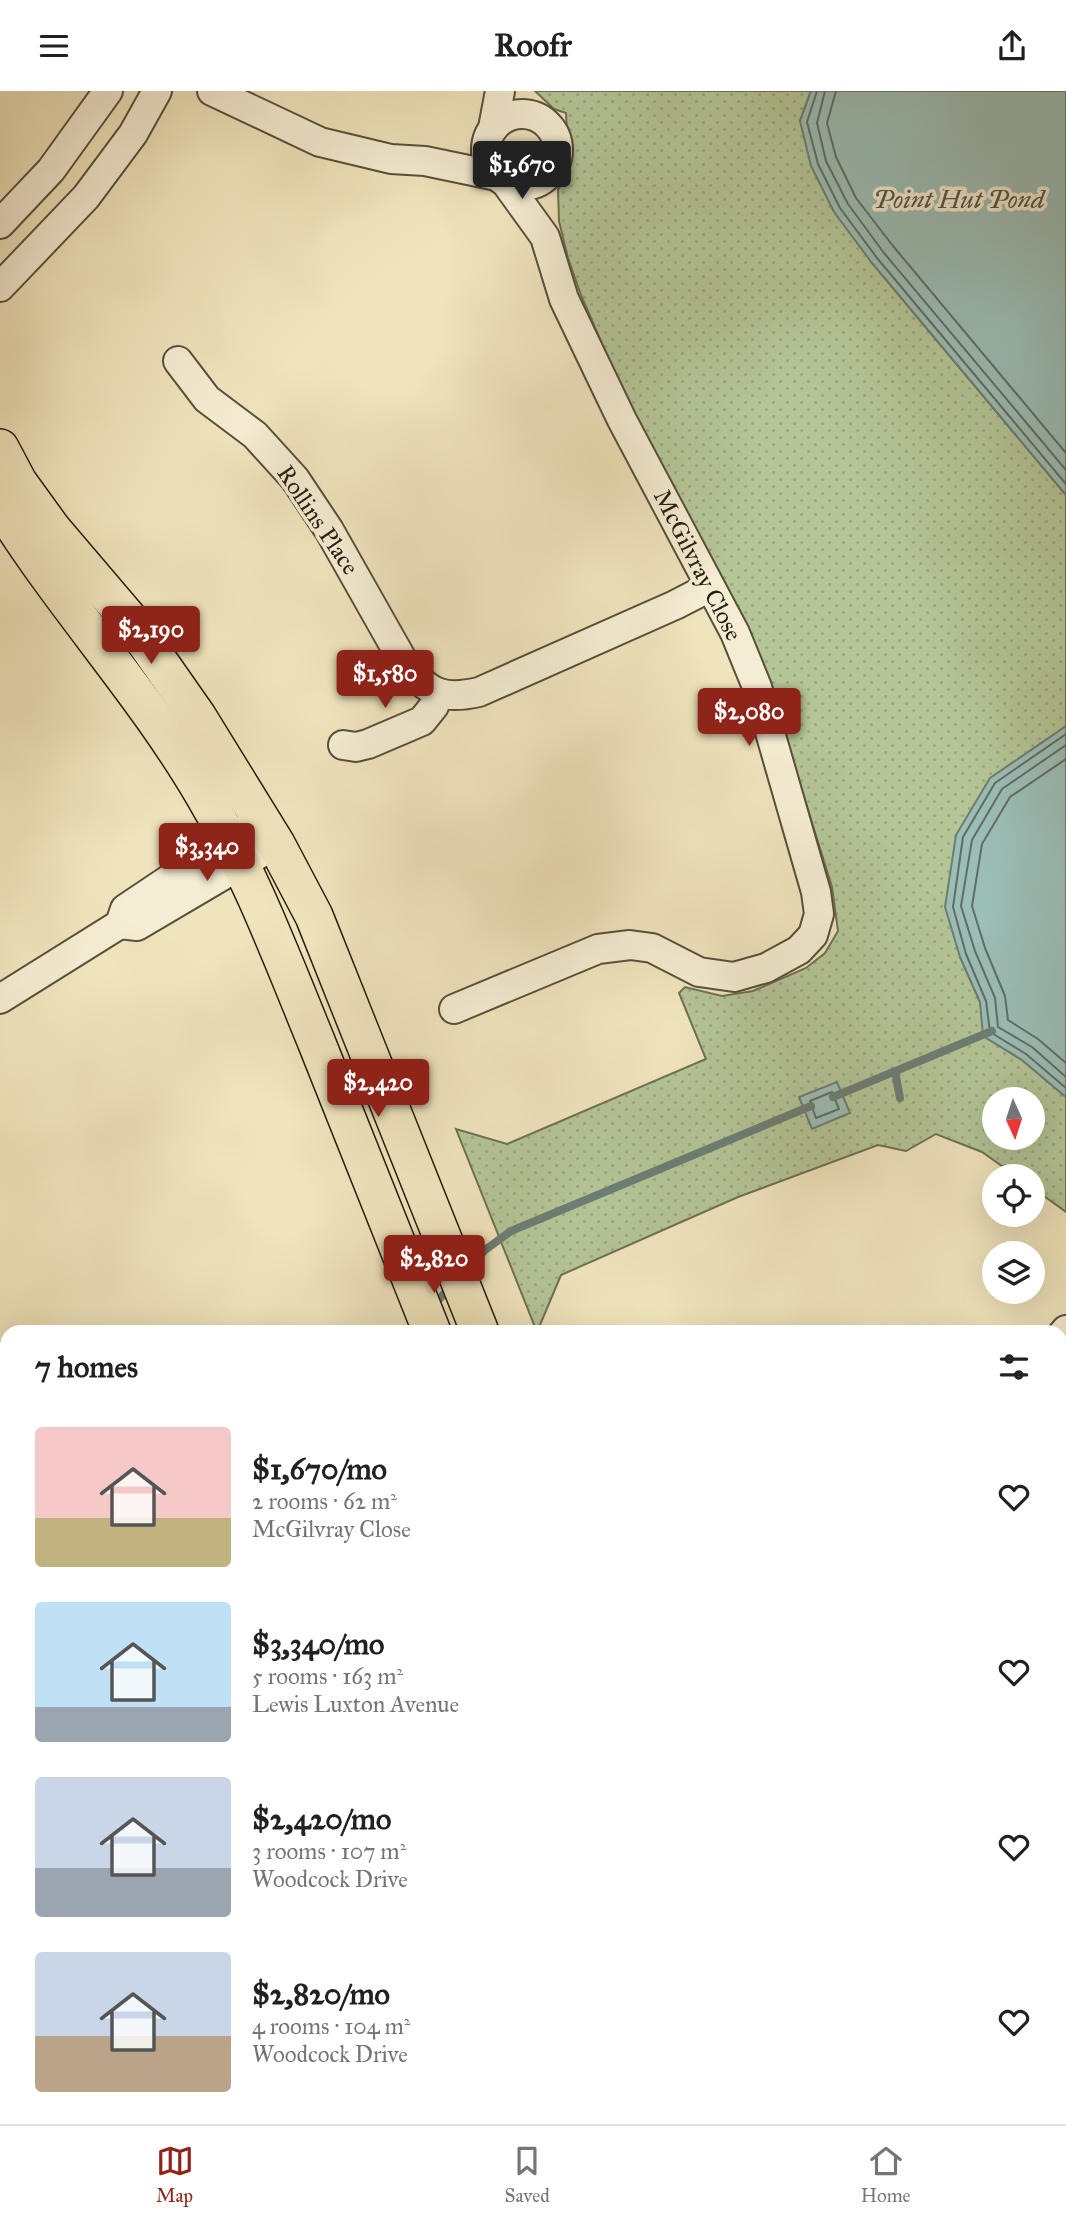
<!DOCTYPE html>
<html lang="en">
<head>
<meta charset="utf-8">
<style>
  body { margin:0; font-family:"IM FELL Great Primer",serif; background:#f6f6f6; color:#202124; height:100vh; display:flex; flex-direction:column; font-size:26px; white-space:nowrap }
  * { box-sizing:border-box; margin:0 }
  p { font-size:23px; color:#757577 }
  .icon { flex:none; width:38px; height:38px; fill:none; stroke:currentColor; stroke-width:2; stroke-linecap:round; stroke-linejoin:round }
  .map { position:relative; flex:1; overflow:hidden }
  .sheet { position:absolute; left:0px; top:1234px; width:1068px; height:800px; display:flex; flex-direction:column; background:#fff; border-radius:21px 21px 0 0; box-shadow:0 7px 28px #0002 }
  .sheet>* { flex:none }
  .needle { width:46px; rotate:177deg }
  .tools { position:absolute; left:982px; top:996px; display:grid; gap:14px }
  .tools a { display:grid; place-items:center; width:63px; height:63px; border-radius:50%; background:#fff; box-shadow:0 7px 28px #0002; font-size:35px }
  .price { position:absolute; translate:-50% -60px; padding:0 16px; border-radius:7px; background:#8f2418; color:#fff; font-size:23px; line-height:46px; filter:drop-shadow(0 2px 4px #0008) }
  .price::after { content:''; position:absolute; left:50%; top:42px; width:21px; height:16px; margin-left:-10px; background:inherit; clip-path:polygon(0 0,100% 0,50% 100%) }
  .price.on { background:#222; color:#fff }
  ul { padding:0; list-style:none }
  li { display:flex; align-items:center; gap:21px; height:175px; padding:0 35px }
  li span { display:grid; place-items:center; flex:none; width:196px; height:140px; border-radius:7px; color:#555 }
  li>.icon { margin-inline-start:auto }
  span .icon { width:84px; height:84px; fill:#fffc; stroke-width:1 }
  li b { font-size:30px }
  h2 { display:flex; justify-content:space-between; align-items:center; height:84px; padding:0 35px; font-size:30px }
  header { display:flex; justify-content:space-between; align-items:center; height:91px; padding:0 35px; background:#fff; font-size:32px; font-weight:700 }
  .menu { display:flex; justify-content:space-around; align-items:center; height:98px; border-top:2px solid #e0e0e0; background:#fff; font-size:19px; color:#757577 }
  .menu a { display:grid; justify-items:center; gap:4px }
  .menu .on { color:#8f2418 }
  .map>svg:first-child { display:block }
  .grass { fill:url(#grass-dots); stroke:#6d7154; stroke-width:2; fill-rule:evenodd }
  .water { fill:#9bbeb7; stroke:#6c7e75; stroke-width:2 }
  .lines { fill:none; stroke-linecap:round; stroke-linejoin:round }
  .shore { stroke:#606e64; stroke-width:2 }
  .stream { stroke:#6c7e75; stroke-width:8 }
  .minor-casing { stroke:#584f3c; stroke-width:32 }
  .major-casing { stroke:#261d12; stroke-width:40 }
  .minor { stroke:#f5edd3; stroke-width:28 }
  .major { stroke:#f0e4bc; stroke-width:37 }
  .labels { text-anchor:middle; stroke-width:7; stroke-linejoin:round; paint-order:stroke }
  .street-label { font-size:24px; fill:#261d12; stroke:#f5edd3 }
  .water-label { font-size:26px; font-style:italic; fill:#4f554c; stroke:#f5edd3 }
</style>
</head>
<body>
<header><svg class="icon" aria-label="menu" viewBox="0 0 24 24"><path d="M4 6h16M4 12h16M4 18h16"/></svg>Roofr<svg class="icon" aria-label="share" viewBox="0 0 24 24"><path d="M12 15V3M7 8l5-5 5 5M5 13v7h14v-7"/></svg></header>
<div class="map">
<svg width="1066" height="2033" viewBox="0 0 1066 2033">
  <defs>
    <pattern id="grass-dots" width="8" height="8" patternUnits="userSpaceOnUse" patternTransform="scale(1.75)"><rect width="8" height="8" fill="#b4c596"/><path d="M2 2h.1M6 6h.1" fill="none" stroke="#9ba980" stroke-width="1.8" stroke-linecap="round"/></pattern>
  </defs>
  <rect width="100%" height="100%" fill="#f0e4bc"/>
  <filter id="stains"><feTurbulence type="fractalNoise" baseFrequency=".00286" numOctaves="4"/><feColorMatrix values="0 0 0 0 .2 0 0 0 0 .09 0 0 0 0 .02 0 0 0 .5 -.17"/></filter>
  <radialGradient id="worn" r=".72"><stop offset=".6" stop-color="#630" stop-opacity="0"/><stop offset="1" stop-color="#630" stop-opacity=".3"/></radialGradient>
  <path class="grass" d="M535,0h276l-11,30 72,142 194,232v231l-20,15 -86,216 20,45 5,35 37,23 44,37v115l-33,-24 -1,-12h-16l-34,-24 -46,-18 -30,17 -28,-6 -140,52 -177,78 -24,57 -81,-203 51,15 199,-85 -27,-66 6,-6 37,9 31,-5 53,-23 19,-15 13,-22 -6,-44 -67,-215 -131,-254 -53,-123 -13,-37 -9,-37 -1,-31 11,-21 -3,-56 -12,-4zM994,1008h38v38h-38z"/>
  <g class="water">
    <path d="M811,0h255v404l-194,-232 -38,-51 -23,-46 -11,-45z"/>
    <path d="M1066,635v371l-44,-37 -39,-24 -3,-34 -20,-45 -15,-50 11,-72 34,-57z"/>
    <path d="M837,991l13,31 -38,16 -13,-32z"/>
  </g>
  <g class="lines">
    <g class="shore">
      <path d="M817,0l-10,31 11,42 22,44 37,50 189,226"/>
      <path d="M825,0l-8,32 9,38 22,43 36,49 182,217"/>
      <path d="M836,0l-9,32 9,34 20,41 37,48 173,207"/>
      <path d="M1066,643l-71,49 -32,54 -10,70 13,47 20,47 4,31 36,22 40,34"/>
      <path d="M1066,654l-64,44 -30,51 -11,66 14,45 20,47 3,29 34,20 34,30"/>
      <path d="M1066,668l-56,38 -28,47 -10,62 13,42 20,48 3,24 30,19 28,24"/>
      <path d="M832,1001l7,17 -23,9 -6,-17z"/>
    </g>
    <g class="stream">
      <path d="M895,981l5,26"/>
      <path d="M833,1006l159,-66"/>
      <path d="M466,1180l19,-21 26,-19 300,-125"/>
      <path d="M432,1216l20,-22"/>
      <path d="M108,2033l2,-7"/>
    </g>
    <defs>
      <g id="minor">
        <path d="M212,0l108,51 71,17 34,2 72,15"/>
        <circle cx="522" cy="59" r="36"/>
        <path d="M493,37l7,-37"/>
        <path d="M0,133l51,-54 57,-79"/>
        <path d="M0,196l86,-90 47,-63 24,-43"/>
        <path d="M178,270l29,38 48,36 40,44 34,51 78,138c24,26 37,32 72,24l196,-87 35,-18"/>
        <path d="M343,654l13,2 12,-3 54,-23 12,-15 4,-12"/>
        <path d="M120,833l5,-15 118,-79"/>
        <path d="M0,908l120,-75 17,2 139,-82"/>
        <path d="M454,918l144,-60 32,-4 22,3 47,24 35,5 32,-9 33,-18 14,-15 6,-21 -3,-22 -59,-205 -22,-54 -113,-213 -58,-121 -19,-62 -39,-54"/>
        <path d="M1060,1246l6,-7"/>
        <path d="M0,1374l7,3"/>
        <path d="M1060,1662l6,4"/>
        <path d="M0,1712l7,1"/>
        <path d="M533,2033l1,-7"/>
        <path d="M908,2033l3,-7"/>
      </g>
      <g id="major">
        <path d="M0,357l18,34 34,47 80,94 65,93 79,128 38,72 166,416"/>
        <path d="M0,413c62,101 144,188 204,291 46,78 78,163 112,246 39,97 78,194 116,291"/>
        <path d="M1060,1883l6,2"/>
        <path d="M1060,1925l6,2"/>
      </g>
    </defs>
    <use href="#minor" class="minor-casing"/>
    <use href="#major" class="major-casing"/>
    <use href="#minor" class="minor"/>
    <use href="#major" class="major"/>
  </g>
  <g class="labels">
    <g class="street-label">
      <text transform="translate(318 429) rotate(56)" y="8">Rollins Place</text>
      <text transform="translate(698 474) rotate(63)" y="8">McGilvray Close</text>
    </g>
    <g class="water-label">
      <text x="959" y="117">Point Hut Pond</text>
    </g>
  </g>
  <rect width="100%" height="100%" filter="url(#stains)"/>
  <rect width="100%" height="100%" fill="url(#worn)"/>
</svg>
<div class="tools">
<a><svg class="needle" viewBox="-14 -14 28 28"><path d="M0-13l5 13h-10z" fill="#e53935"/><path d="M0 13l5-13h-10z" fill="#757577"/></svg></a>
<a><svg class="icon" aria-label="locate" viewBox="0 0 24 24"><circle cx="12" cy="12" r="6"/><path d="M12 2v4M12 18v4M2 12h4M18 12h4"/></svg></a>
<a><svg class="icon" aria-label="layers" viewBox="0 0 24 24"><path d="M12 4l9 5-9 5-9-5zM3 14l9 5 9-5"/></svg></a>
</div>
<b class="price on" style="left:522px;top:110px">$1,670</b>
<b class="price" style="left:151px;top:575px">$2,190</b>
<b class="price" style="left:385px;top:619px">$1,580</b>
<b class="price" style="left:749px;top:657px">$2,080</b>
<b class="price" style="left:207px;top:792px">$3,340</b>
<b class="price" style="left:378px;top:1028px">$2,420</b>
<b class="price" style="left:434px;top:1204px">$2,820</b>
<section class="sheet">
<h2>7 homes<svg class="icon" aria-label="filters" viewBox="0 0 24 24"><path d="M4 7h16M4 17h16"/><circle cx="9" cy="7" r="2"/><circle cx="15" cy="17" r="2"/></svg></h2>
<ul>
<li><span style="background:linear-gradient(#f6c9c9 65%,#c2b280 0)"><svg class="icon" aria-label="home" viewBox="0 0 24 24"><path d="M3 11l9-7 9 7M6 9v11h12V9"/></svg></span><div><b>$1,670/mo</b><p>2 rooms · 62 m²</p><p>McGilvray Close</p></div><svg class="icon" aria-label="heart" viewBox="0 0 24 24"><path d="M12 20l-8-8c-3-5 5-10 8-4 3-6 11-1 8 4z"/></svg></li>
<li><span style="background:linear-gradient(#bfe0f5 75%,#9aa5b1 0)"><svg class="icon" aria-label="home" viewBox="0 0 24 24"><path d="M3 11l9-7 9 7M6 9v11h12V9"/></svg></span><div><b>$3,340/mo</b><p>5 rooms · 163 m²</p><p>Lewis Luxton Avenue</p></div><svg class="icon" aria-label="heart" viewBox="0 0 24 24"><path d="M12 20l-8-8c-3-5 5-10 8-4 3-6 11-1 8 4z"/></svg></li>
<li><span style="background:linear-gradient(#c9d6e8 65%,#9aa5b1 0)"><svg class="icon" aria-label="home" viewBox="0 0 24 24"><path d="M3 11l9-7 9 7M6 9v11h12V9"/></svg></span><div><b>$2,420/mo</b><p>3 rooms · 107 m²</p><p>Woodcock Drive</p></div><svg class="icon" aria-label="heart" viewBox="0 0 24 24"><path d="M12 20l-8-8c-3-5 5-10 8-4 3-6 11-1 8 4z"/></svg></li>
<li><span style="background:linear-gradient(#c9d6e8 60%,#b9a48a 0)"><svg class="icon" aria-label="home" viewBox="0 0 24 24"><path d="M3 11l9-7 9 7M6 9v11h12V9"/></svg></span><div><b>$2,820/mo</b><p>4 rooms · 104 m²</p><p>Woodcock Drive</p></div><svg class="icon" aria-label="heart" viewBox="0 0 24 24"><path d="M12 20l-8-8c-3-5 5-10 8-4 3-6 11-1 8 4z"/></svg></li>
</ul>
</section>
</div>
<nav class="menu">
<a class="on"><svg class="icon" aria-label="map" viewBox="0 0 24 24"><path d="M3 6l6-2 6 2 6-2v14l-6 2-6-2-6 2zM9 4v14M15 6v14"/></svg>Map</a>
<a><svg class="icon" aria-label="saved" viewBox="0 0 24 24"><path d="M7 4h10v16l-5-4-5 4z"/></svg>Saved</a>
<a><svg class="icon" aria-label="home" viewBox="0 0 24 24"><path d="M3 11l9-7 9 7M6 9v11h12V9"/></svg>Home</a>
</nav>
</body>
</html>
